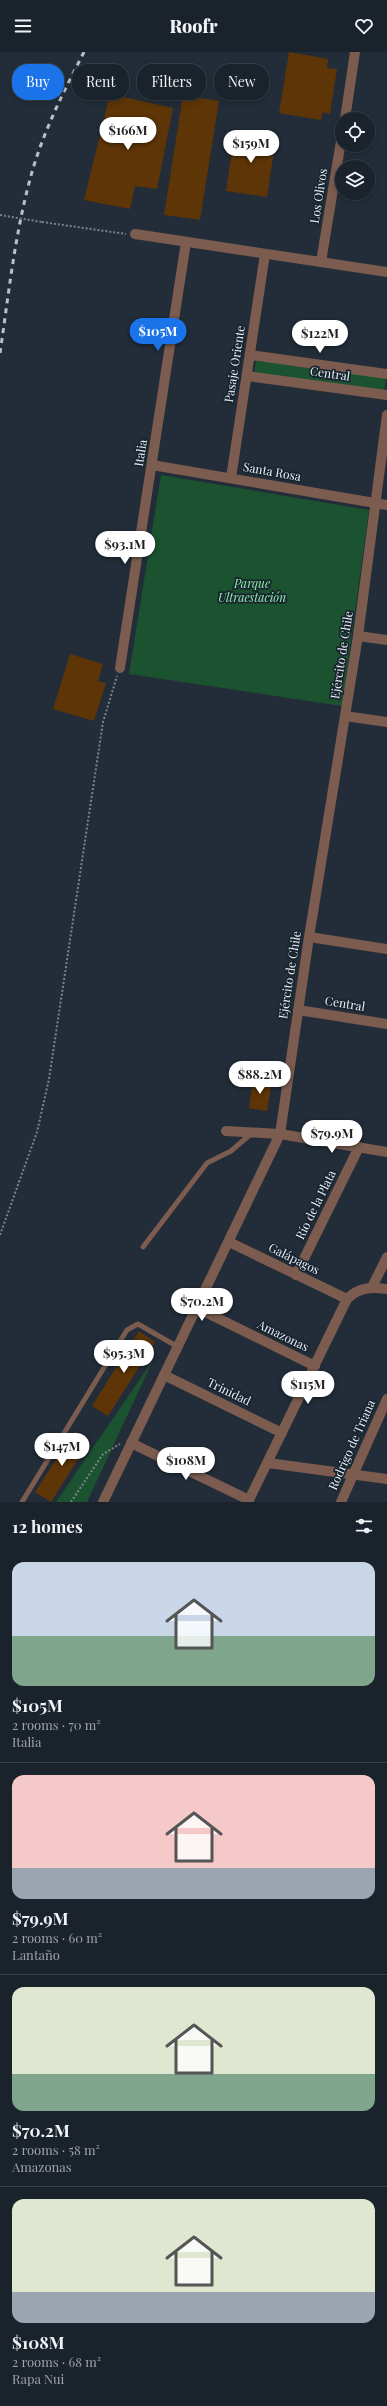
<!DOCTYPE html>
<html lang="en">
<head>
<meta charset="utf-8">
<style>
  body { margin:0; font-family:"Playfair Display",serif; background:#272f37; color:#f1f3f6; height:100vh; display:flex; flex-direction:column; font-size:15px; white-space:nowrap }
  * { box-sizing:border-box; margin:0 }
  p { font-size:13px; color:#9fa4a9 }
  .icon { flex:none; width:22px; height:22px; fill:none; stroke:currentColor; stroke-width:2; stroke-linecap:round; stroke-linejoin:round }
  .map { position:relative; height:1450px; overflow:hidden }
  .details { display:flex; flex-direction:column; background:#1a222b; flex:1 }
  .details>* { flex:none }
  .guide { position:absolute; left:12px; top:12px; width:363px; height:36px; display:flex; gap:8px }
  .controls { position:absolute; left:335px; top:60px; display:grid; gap:8px }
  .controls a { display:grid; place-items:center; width:40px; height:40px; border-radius:50%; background:#1a222b; box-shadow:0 2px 6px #0003,0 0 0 1px #383f47; font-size:20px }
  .price { position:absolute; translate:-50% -34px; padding:0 9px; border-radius:14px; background:#fff; color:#222; font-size:13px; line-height:26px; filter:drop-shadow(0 1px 2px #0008) }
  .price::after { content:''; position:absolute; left:50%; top:24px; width:12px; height:9px; margin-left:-6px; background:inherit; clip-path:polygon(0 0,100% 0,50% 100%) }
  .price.on { background:#1a73e8; color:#fff }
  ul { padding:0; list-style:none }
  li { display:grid; align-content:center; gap:8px; height:212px; padding:0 12px }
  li+li { border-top:1px solid #383f47 }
  li span { display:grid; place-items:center; height:124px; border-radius:12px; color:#555 }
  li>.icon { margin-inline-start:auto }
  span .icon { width:72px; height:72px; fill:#fffc; stroke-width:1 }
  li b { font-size:17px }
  h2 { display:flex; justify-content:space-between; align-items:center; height:48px; padding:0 12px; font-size:17px }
  .pill { padding:0 14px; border-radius:16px; background:#1a222b; box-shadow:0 2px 6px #0003,0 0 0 1px #383f47; font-size:14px; line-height:36px }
  .pill.on { background:#1a73e8; color:#fff }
  header { display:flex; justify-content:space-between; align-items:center; height:52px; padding:0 12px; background:#1a222b; font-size:18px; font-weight:800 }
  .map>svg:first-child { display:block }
  .green { fill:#1b5330 }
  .building { fill:#5d3506 }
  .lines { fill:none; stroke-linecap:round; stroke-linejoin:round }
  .path { stroke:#7b848e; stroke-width:2; stroke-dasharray:2 2; stroke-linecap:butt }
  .service { stroke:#7b5c4f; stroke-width:5 }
  .minor { stroke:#7b5c4f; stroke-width:10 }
  .rail { stroke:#b8c1c9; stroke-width:3; stroke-dasharray:5 5; stroke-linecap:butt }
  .path-bridge { stroke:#7b848e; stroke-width:2; stroke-dasharray:2 2; stroke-linecap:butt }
  .labels { text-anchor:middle; stroke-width:3.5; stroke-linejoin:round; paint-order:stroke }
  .street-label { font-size:12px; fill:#e8f0f7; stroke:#18242e }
  .park-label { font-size:12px; font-style:italic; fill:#8eeeab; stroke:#18242e }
</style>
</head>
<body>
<header><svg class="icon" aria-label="menu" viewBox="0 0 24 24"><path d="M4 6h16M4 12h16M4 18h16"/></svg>Roofr<svg class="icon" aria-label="heart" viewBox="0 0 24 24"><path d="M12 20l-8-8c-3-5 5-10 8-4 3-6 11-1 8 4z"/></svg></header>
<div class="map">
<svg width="387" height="1450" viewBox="0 0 387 1450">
  <rect width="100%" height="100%" fill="#222d39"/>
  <g class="green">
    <path d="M256,309l130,17 -2,14 -130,-17z"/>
    <path d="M161,423l208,35 -27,196 -213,-32z"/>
    <path d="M153,1308l-66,142h-31z"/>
  </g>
  <g class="building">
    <path d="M289,0l39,7 -1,9 10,1 -7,45 -7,-2 -2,8 -42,-7z"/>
    <path d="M110,42l63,14 -16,81 -22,-3 -5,23 -46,-9z"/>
    <path d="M183,43l36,6 -19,119 -36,-5z"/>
    <path d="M235,79l41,6 -9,60 -41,-6z"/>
    <path d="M70,602l33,10 -5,17 8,2 -12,38 -41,-12z"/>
    <path d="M253,1027l19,2 -5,30 -18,-3z"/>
    <path d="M139,1279l16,11 -47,74 -16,-10z"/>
    <path d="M74,1380l15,10 -38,60 -16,-10z"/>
  </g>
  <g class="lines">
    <g class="path">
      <path d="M42,170l84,12"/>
      <path d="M0,1183l37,-103 12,-53 54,-357 14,-46"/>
      <path d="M71,1450l32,-48 17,-10"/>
    </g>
    <g class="service">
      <path d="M143,1195l64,-84 24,-12 21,-18"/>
      <path d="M22,1450l105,-172 11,-6 40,23"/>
    </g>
    <g class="minor">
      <path d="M345,67l10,-67"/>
      <path d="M135,182l252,38"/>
      <path d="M321,210l21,-127"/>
      <path d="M250,303l137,19"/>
      <path d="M247,324l140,19"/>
      <path d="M152,413l235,40"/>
      <path d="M231,426l34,-224"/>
      <path d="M358,584l29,4"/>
      <path d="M120,616l66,-426"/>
      <path d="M345,664l42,6"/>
      <path d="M309,885l78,12"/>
      <path d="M298,958l89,14"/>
      <path d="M226,1079l54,3 107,18"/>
      <path d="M229,1190l118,57"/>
      <path d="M296,1223l63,-128"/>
      <path d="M372,1235l15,-30"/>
      <path d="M197,1256l118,58"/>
      <path d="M164,1323l118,58"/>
      <path d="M131,1391l118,57"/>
      <path d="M268,1411l119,16"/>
      <path d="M103,1450l177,-368 29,-197 49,-301 29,-221"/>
      <path d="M248,1450l99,-203c12,-12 24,-12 40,-10"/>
      <path d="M341,1450l46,-103"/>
    </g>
    <path class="rail" d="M0,301c9,-61 15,-121 32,-181 12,-42 32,-81 52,-120"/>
    <path class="path-bridge" d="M0,163l42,7"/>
  </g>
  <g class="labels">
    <g class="street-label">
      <text transform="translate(319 144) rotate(-81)" y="4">Los Olivos</text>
      <text transform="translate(235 312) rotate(-81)" y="4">Pasaje Oriente</text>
      <text transform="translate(330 322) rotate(8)" y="4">Central</text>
      <text transform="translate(141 401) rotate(-81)" y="4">Italia</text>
      <text transform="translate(272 420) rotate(10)" y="4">Santa Rosa</text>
      <text transform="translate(342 603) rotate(-81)" y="4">Ejército de Chile</text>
      <text transform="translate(290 923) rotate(-81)" y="4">Ejército de Chile</text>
      <text transform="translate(345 952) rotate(9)" y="4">Central</text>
      <text transform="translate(316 1153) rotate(-64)" y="4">Río de la Plata</text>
      <text transform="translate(294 1207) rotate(26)" y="4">Galápagos</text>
      <text transform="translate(283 1284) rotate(26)" y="4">Amazonas</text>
      <text transform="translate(229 1340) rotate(26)" y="4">Trinidad</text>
      <text transform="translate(352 1393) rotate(-66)" y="4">Rodrigo de Triana</text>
    </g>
    <g class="park-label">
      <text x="252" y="536">Parque<tspan x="252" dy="14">Ultraestación</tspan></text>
    </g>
  </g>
</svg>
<div class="controls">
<a><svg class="icon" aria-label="locate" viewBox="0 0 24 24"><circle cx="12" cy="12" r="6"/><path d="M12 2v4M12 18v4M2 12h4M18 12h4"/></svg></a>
<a><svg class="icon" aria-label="layers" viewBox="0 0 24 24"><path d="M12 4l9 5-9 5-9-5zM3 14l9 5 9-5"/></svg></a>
</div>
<b class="price" style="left:128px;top:99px">$166M</b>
<b class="price" style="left:251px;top:112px">$159M</b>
<b class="price on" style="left:158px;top:300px">$105M</b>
<b class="price" style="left:320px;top:302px">$122M</b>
<b class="price" style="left:125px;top:513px">$93.1M</b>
<b class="price" style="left:260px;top:1043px">$88.2M</b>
<b class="price" style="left:332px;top:1102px">$79.9M</b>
<b class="price" style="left:202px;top:1270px">$70.2M</b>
<b class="price" style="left:124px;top:1322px">$95.3M</b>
<b class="price" style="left:308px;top:1353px">$115M</b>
<b class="price" style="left:62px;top:1415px">$147M</b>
<b class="price" style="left:186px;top:1429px">$108M</b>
<div class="guide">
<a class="pill on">Buy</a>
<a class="pill">Rent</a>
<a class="pill">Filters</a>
<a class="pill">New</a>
</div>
</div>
<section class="details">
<h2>12 homes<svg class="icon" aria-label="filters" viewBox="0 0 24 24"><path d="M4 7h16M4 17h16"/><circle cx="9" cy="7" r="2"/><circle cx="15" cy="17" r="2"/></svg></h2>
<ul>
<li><span style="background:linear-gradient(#c9d6e8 60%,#7fa58c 0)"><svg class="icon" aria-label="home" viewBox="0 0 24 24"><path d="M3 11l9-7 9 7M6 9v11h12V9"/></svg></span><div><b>$105M</b><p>2 rooms · 70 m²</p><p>Italia</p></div></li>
<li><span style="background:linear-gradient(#f6c9c9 75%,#9aa5b1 0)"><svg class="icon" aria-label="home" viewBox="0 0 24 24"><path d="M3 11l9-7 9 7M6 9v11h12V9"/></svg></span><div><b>$79.9M</b><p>2 rooms · 60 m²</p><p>Lantaño</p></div></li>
<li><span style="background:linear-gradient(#dfe7d0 70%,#7fa58c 0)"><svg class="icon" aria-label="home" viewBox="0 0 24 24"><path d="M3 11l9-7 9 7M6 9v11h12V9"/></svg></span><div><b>$70.2M</b><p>2 rooms · 58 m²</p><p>Amazonas</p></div></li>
<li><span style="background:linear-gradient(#dfe7d0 75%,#9aa5b1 0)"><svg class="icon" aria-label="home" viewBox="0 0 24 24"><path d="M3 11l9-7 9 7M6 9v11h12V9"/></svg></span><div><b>$108M</b><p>2 rooms · 68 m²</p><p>Rapa Nui</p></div></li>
</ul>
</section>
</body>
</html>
